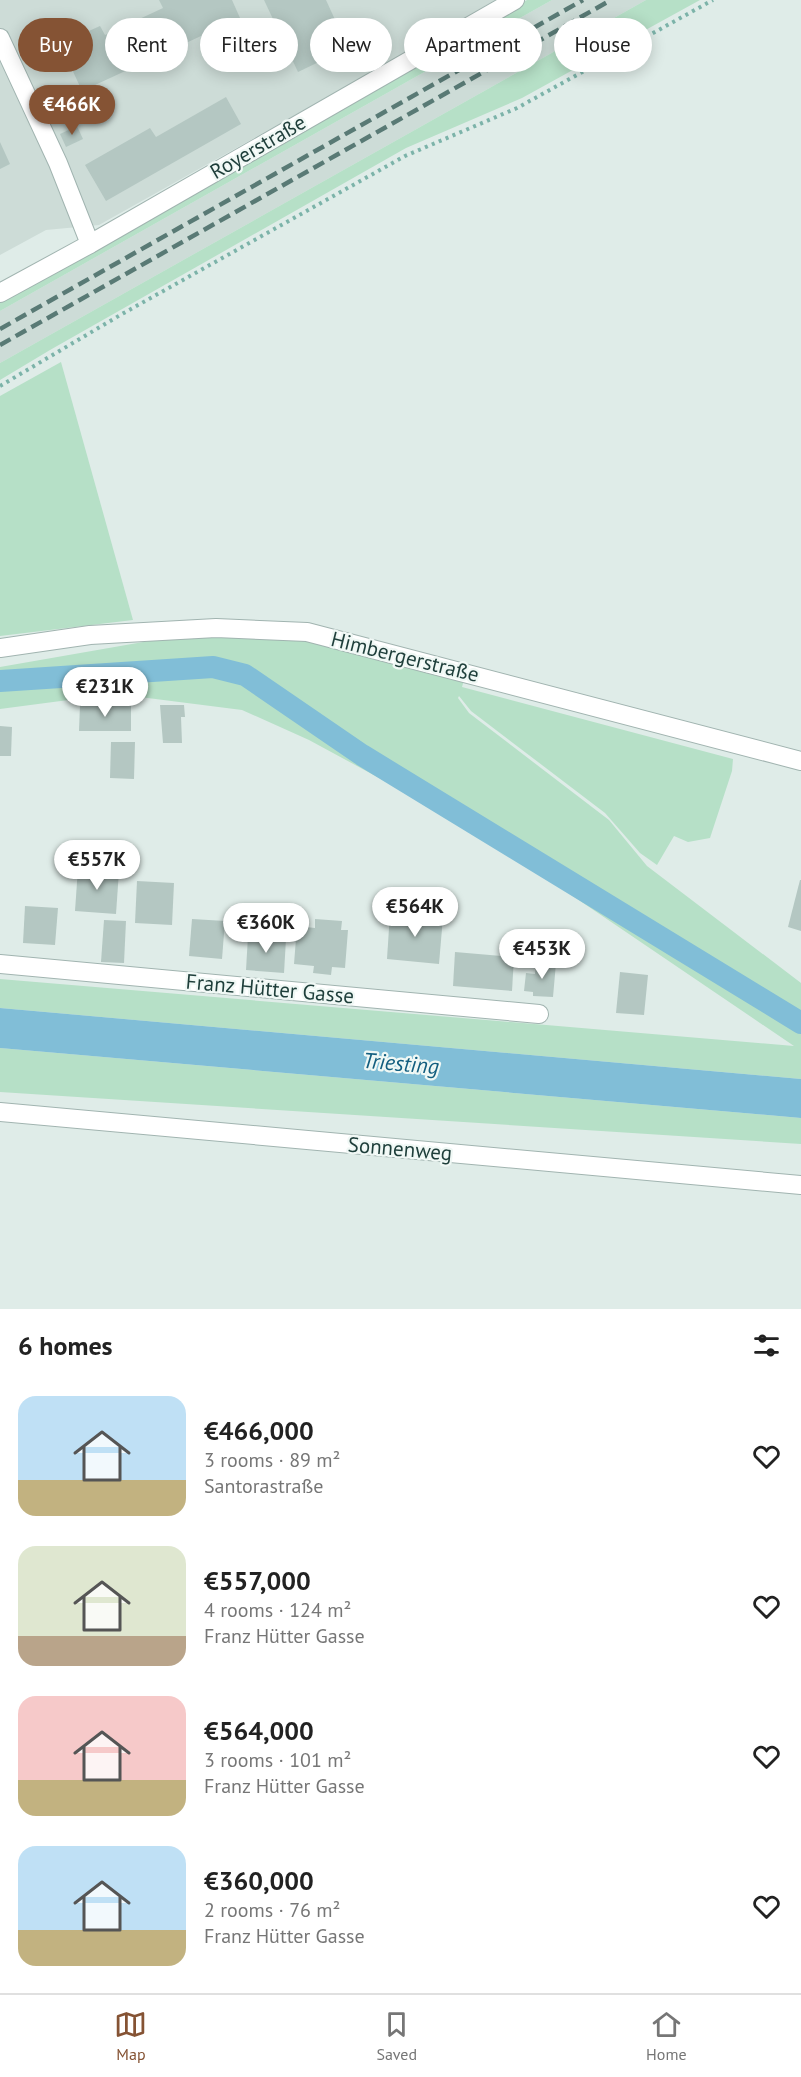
<!DOCTYPE html>
<html lang="en">
<head>
<meta charset="utf-8">
<style>
  body { margin:0; font-family:"PT Sans",sans-serif; background:#f6f6f6; color:#222; height:100vh; display:flex; flex-direction:column; font-size:22px; white-space:nowrap }
  * { box-sizing:border-box; margin:0 }
  p { font-size:20px; color:#767676 }
  .icon { flex:none; width:33px; height:33px; fill:none; stroke:currentColor; stroke-width:2; stroke-linecap:round; stroke-linejoin:round }
  .map { position:relative; height:1309px; overflow:hidden }
  .panel { display:flex; flex-direction:column; background:#fff; flex:1 }
  .panel>* { flex:none }
  .hud { position:absolute; left:18px; top:18px; width:765px; height:54px; display:flex; gap:12px }
  .price { position:absolute; translate:-50% -51px; padding:0 14px; border-radius:21px; background:#fff; color:#222; font-size:20px; line-height:39px; filter:drop-shadow(0 2px 3px #0008) }
  .price::after { content:''; position:absolute; left:50%; top:36px; width:18px; height:14px; margin-left:-9px; background:inherit; clip-path:polygon(0 0,100% 0,50% 100%) }
  .price.selected { background:#855334; color:#fff }
  ul { padding:0; list-style:none }
  li { display:flex; align-items:center; gap:18px; height:150px; padding:0 18px }
  li span { display:grid; place-items:center; flex:none; width:168px; height:120px; border-radius:18px; color:#555 }
  li>.icon { margin-inline-start:auto }
  span .icon { width:72px; height:72px; fill:#fffc; stroke-width:1 }
  li b { font-size:26px }
  h2 { display:flex; justify-content:space-between; align-items:center; height:72px; padding:0 18px; font-size:26px }
  .pill { padding:0 21px; border-radius:27px; background:#fff; box-shadow:0 3px 15px #0003; font-size:21px; line-height:54px }
  .pill.selected { background:#855334; color:#fff }
  .tab-bar { display:flex; justify-content:space-around; align-items:center; height:84px; border-top:2px solid #e0e0e0; background:#fff; font-size:16px; color:#767676 }
  .tab-bar a { display:grid; justify-items:center; gap:3px }
  .tab-bar .selected { color:#855334 }
  .map>svg:first-child { display:block }
  .built { fill:#cddcd7 }
  .green { fill:#b6e0c7 }
  .water { fill:#81bed7 }
  .lines { fill:none; stroke-linecap:round; stroke-linejoin:round }
  .canal { stroke:#81bed7; stroke-width:22 }
  .building { fill:#b4c7c2 }
  .minor-casing { stroke:#a1b4b0; stroke-width:20 }
  .path { stroke:#7cb3a9; stroke-width:4; stroke-dasharray:3 4.5; stroke-linecap:butt }
  .minor { stroke:#fff; stroke-width:18 }
  .rail { stroke:#597a75; stroke-width:4.5; stroke-dasharray:12 6; stroke-linecap:butt }
  .labels { text-anchor:middle; stroke-width:4.5; stroke-linejoin:round; paint-order:stroke }
  .street-label { font-size:21px; fill:#1e3e3a; stroke:#f0f8f5 }
  .water-label { font-size:22px; font-style:italic; fill:#135e7f; stroke:#f0f8f5 }
</style>
</head>
<body>
<div class="map">
<svg width="801" height="1309" viewBox="0 0 801 1309">
  <rect width="100%" height="100%" fill="#dfece8"/>
  <g class="built">
    <path d="M0,0h495l-100,59 -296,166 -53,5 -46,25z"/>
    <path d="M552,0h94l-646,363v-52z"/>
  </g>
  <g class="green">
    <path d="M527,0h25l-552,311v-13z"/>
    <path d="M646,0h54l-178,98 -116,50 -356,202 -50,30v-17z"/>
    <path d="M61,362l72,258 -133,16v-240z"/>
    <path d="M189,634l115,6 160,40 -2,7 271,72 -1,12 -22,67 -22,4 -14,-6 -17,29 -17,-12 -35,-40 -134,-102 -12,-15 -1,2 11,15 140,107 38,46 154,117v96l-801,-71v-29l794,67 -317,-215 -168,-91 -67,-30 -110,-14 -56,3 -76,10v-42z"/>
    <path d="M0,1048l801,70v26l-801,-52z"/>
  </g>
  <path class="water" d="M0,1008l801,71v39l-801,-70z"/>
  <g class="lines">
    <path class="canal" d="M0,681l213,-14 32,8 117,80 439,268"/>
  </g>
  <g class="building">
    <path d="M159,0h73l8,18 -158,73 -17,-37 19,-9 -4,-10 20,-9 5,9 58,-27z"/>
    <path d="M264,0h62l22,48 -50,24z"/>
    <path d="M226,97l15,27 -135,77 -21,-36 65,-37 6,9z"/>
    <path d="M67,108l4,7 -16,7 -3,-6z"/>
    <path d="M77,126l6,13 -17,8 -6,-13z"/>
    <path d="M0,142l10,22 -10,5z"/>
    <path d="M80,705l51,1v25h-52z"/>
    <path d="M160,705h24l1,12h-4l1,26h-19z"/>
    <path d="M0,726l12,1 -1,29h-11z"/>
    <path d="M111,742h24l-1,37 -24,-1z"/>
    <path d="M78,868l41,3 -3,43 -41,-3z"/>
    <path d="M800,880h1v51l-13,-4z"/>
    <path d="M137,881l37,2 -2,42 -37,-2z"/>
    <path d="M25,906l33,2 -3,37 -32,-2z"/>
    <path d="M390,913l53,4 -4,47 -52,-5z"/>
    <path d="M192,919l33,2 -3,38 -33,-3z"/>
    <path d="M315,919l27,2 -1,9h7l-3,38 -13,-1 -1,8 -18,-2 1,-7 -20,-2 3,-38 18,2z"/>
    <path d="M104,920l22,1 -2,42 -23,-1z"/>
    <path d="M248,936l38,3 -2,34 -38,-3z"/>
    <path d="M455,952l59,5 -2,34 -59,-5z"/>
    <path d="M536,962l20,1 -3,34 -20,-1v-4l-9,-1 2,-18 9,1z"/>
    <path d="M620,972l28,3 -4,40 -28,-2z"/>
  </g>
  <g class="lines">
    <defs>
      <g id="minor">
        <path d="M0,38l58,125 32,81"/>
        <path d="M0,293l90,-49 425,-244"/>
        <path d="M0,648l90,-13 126,-7 91,4 494,129"/>
        <path d="M0,964l539,50"/>
        <path d="M0,1112l801,73"/>
      </g>
    </defs>
    <use href="#minor" class="minor-casing"/>
    <path class="path" d="M0,386l122,-72 283,-158 112,-48 196,-108"/>
    <use href="#minor" class="minor"/>
    <g class="rail">
      <path d="M0,329l583,-329"/>
      <path d="M0,345l611,-345"/>
    </g>
  </g>
  <g class="labels">
    <g class="street-label">
      <text transform="translate(258 147) rotate(-30)" y="7">Royerstraße</text>
      <text transform="translate(405 657) rotate(14)" y="7">Himbergerstraße</text>
      <text transform="translate(270 989) rotate(5)" y="7">Franz Hütter Gasse</text>
      <text transform="translate(400 1149) rotate(5)" y="7">Sonnenweg</text>
    </g>
    <g class="water-label">
      <text transform="translate(401 1063) rotate(5)" y="8">Triesting</text>
    </g>
  </g>
</svg>
<b class="price selected" style="left:72px;top:136px">€466K</b>
<b class="price" style="left:105px;top:718px">€231K</b>
<b class="price" style="left:97px;top:891px">€557K</b>
<b class="price" style="left:415px;top:938px">€564K</b>
<b class="price" style="left:266px;top:954px">€360K</b>
<b class="price" style="left:542px;top:980px">€453K</b>
<div class="hud">
<a class="pill selected">Buy</a>
<a class="pill">Rent</a>
<a class="pill">Filters</a>
<a class="pill">New</a>
<a class="pill">Apartment</a>
<a class="pill">House</a>
</div>
</div>
<section class="panel">
<h2>6 homes<svg class="icon" aria-label="filters" viewBox="0 0 24 24"><path d="M4 7h16M4 17h16"/><circle cx="9" cy="7" r="2"/><circle cx="15" cy="17" r="2"/></svg></h2>
<ul>
<li><span style="background:linear-gradient(#bfe0f5 70%,#c2b280 0)"><svg class="icon" aria-label="home" viewBox="0 0 24 24"><path d="M3 11l9-7 9 7M6 9v11h12V9"/></svg></span><div><b>€466,000</b><p>3 rooms · 89 m²</p><p>Santorastraße</p></div><svg class="icon" aria-label="heart" viewBox="0 0 24 24"><path d="M12 20l-8-8c-3-5 5-10 8-4 3-6 11-1 8 4z"/></svg></li>
<li><span style="background:linear-gradient(#dfe7d0 75%,#b9a48a 0)"><svg class="icon" aria-label="home" viewBox="0 0 24 24"><path d="M3 11l9-7 9 7M6 9v11h12V9"/></svg></span><div><b>€557,000</b><p>4 rooms · 124 m²</p><p>Franz Hütter Gasse</p></div><svg class="icon" aria-label="heart" viewBox="0 0 24 24"><path d="M12 20l-8-8c-3-5 5-10 8-4 3-6 11-1 8 4z"/></svg></li>
<li><span style="background:linear-gradient(#f6c9c9 70%,#c2b280 0)"><svg class="icon" aria-label="home" viewBox="0 0 24 24"><path d="M3 11l9-7 9 7M6 9v11h12V9"/></svg></span><div><b>€564,000</b><p>3 rooms · 101 m²</p><p>Franz Hütter Gasse</p></div><svg class="icon" aria-label="heart" viewBox="0 0 24 24"><path d="M12 20l-8-8c-3-5 5-10 8-4 3-6 11-1 8 4z"/></svg></li>
<li><span style="background:linear-gradient(#bfe0f5 70%,#c2b280 0)"><svg class="icon" aria-label="home" viewBox="0 0 24 24"><path d="M3 11l9-7 9 7M6 9v11h12V9"/></svg></span><div><b>€360,000</b><p>2 rooms · 76 m²</p><p>Franz Hütter Gasse</p></div><svg class="icon" aria-label="heart" viewBox="0 0 24 24"><path d="M12 20l-8-8c-3-5 5-10 8-4 3-6 11-1 8 4z"/></svg></li>
</ul>
</section>
<nav class="tab-bar">
<a class="selected"><svg class="icon" aria-label="map" viewBox="0 0 24 24"><path d="M3 6l6-2 6 2 6-2v14l-6 2-6-2-6 2zM9 4v14M15 6v14"/></svg>Map</a>
<a><svg class="icon" aria-label="saved" viewBox="0 0 24 24"><path d="M7 4h10v16l-5-4-5 4z"/></svg>Saved</a>
<a><svg class="icon" aria-label="home" viewBox="0 0 24 24"><path d="M3 11l9-7 9 7M6 9v11h12V9"/></svg>Home</a>
</nav>
</body>
</html>
